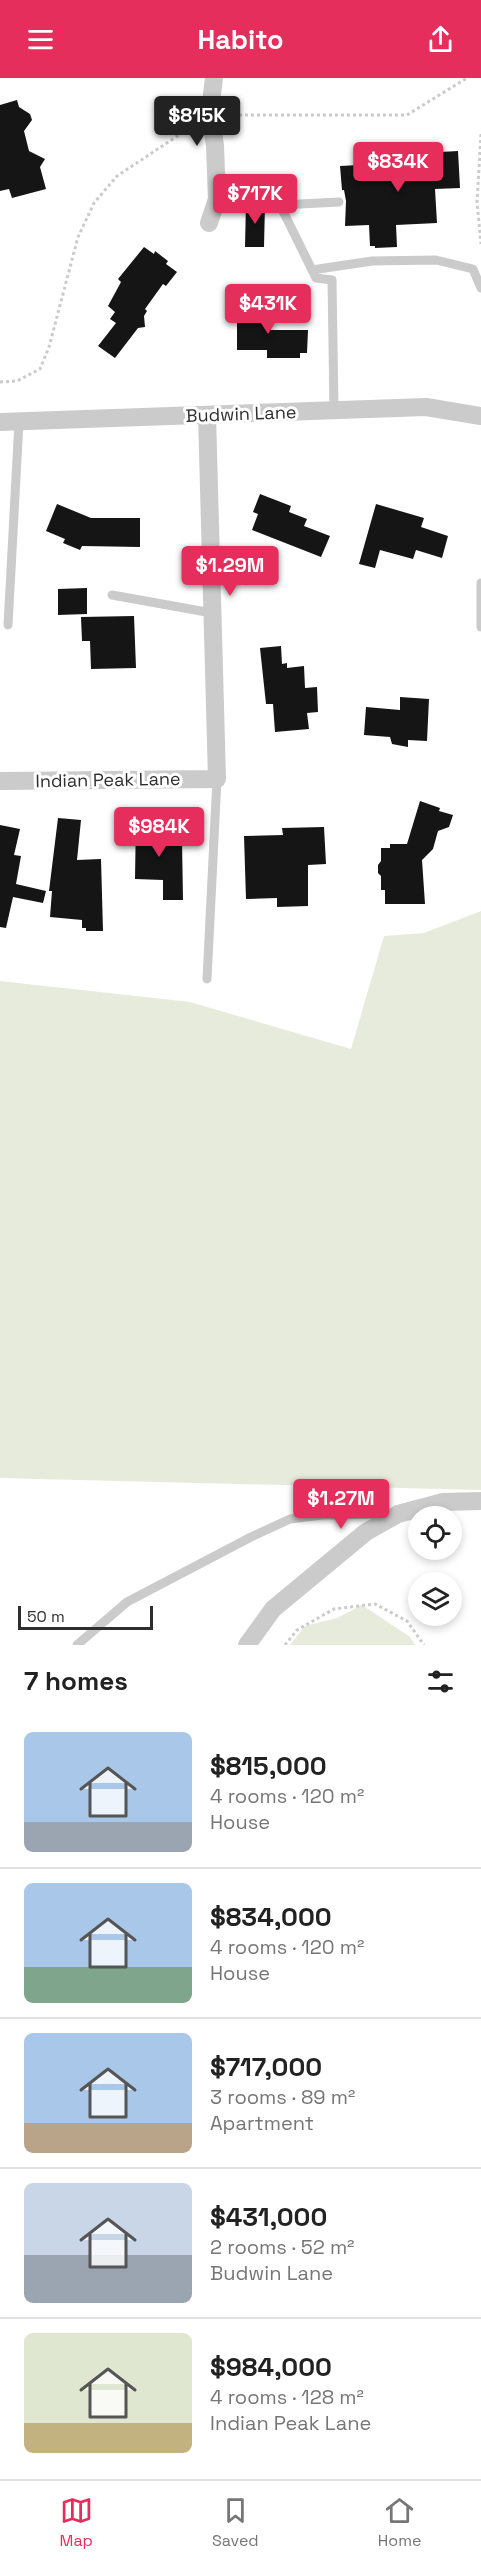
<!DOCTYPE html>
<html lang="en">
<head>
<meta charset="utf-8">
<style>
  body { margin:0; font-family:"Space Grotesk",sans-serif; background:#f6f6f6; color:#222; height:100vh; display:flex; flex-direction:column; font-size:22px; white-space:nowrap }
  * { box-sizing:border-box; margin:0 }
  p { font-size:20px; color:#767676 }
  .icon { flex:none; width:33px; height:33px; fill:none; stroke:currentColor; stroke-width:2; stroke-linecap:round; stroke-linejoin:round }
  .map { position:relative; height:1567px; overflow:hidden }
  .side { display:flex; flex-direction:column; background:#fff; flex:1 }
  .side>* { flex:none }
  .tools { position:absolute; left:408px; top:1428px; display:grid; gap:12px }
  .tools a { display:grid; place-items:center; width:54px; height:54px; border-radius:50%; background:#fff; box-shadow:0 3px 9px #0003; font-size:30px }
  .scale { position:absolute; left:18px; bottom:15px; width:135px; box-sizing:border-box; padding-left:6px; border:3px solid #2e2e2e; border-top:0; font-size:16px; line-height:21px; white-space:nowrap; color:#2e2e2e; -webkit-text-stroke:4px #fff; paint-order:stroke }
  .price { position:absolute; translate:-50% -51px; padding:0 14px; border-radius:6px; background:#e62e5c; color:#fff; font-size:20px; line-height:39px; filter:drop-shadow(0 2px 3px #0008) }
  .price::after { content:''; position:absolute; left:50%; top:36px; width:18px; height:14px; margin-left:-9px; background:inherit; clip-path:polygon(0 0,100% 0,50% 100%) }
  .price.active { background:#222; color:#fff }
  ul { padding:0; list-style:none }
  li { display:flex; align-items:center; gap:18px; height:150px; padding:0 24px }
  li+li { border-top:2px solid #e0e0e0 }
  li span { display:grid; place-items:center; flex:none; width:168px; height:120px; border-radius:9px; color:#555 }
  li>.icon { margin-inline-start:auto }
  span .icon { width:72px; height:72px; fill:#fffc; stroke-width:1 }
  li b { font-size:26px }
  h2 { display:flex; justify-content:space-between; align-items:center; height:72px; padding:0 24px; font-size:26px }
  header { display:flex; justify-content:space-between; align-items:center; height:78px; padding:0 24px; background:#e62e5c; color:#fff; font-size:27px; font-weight:800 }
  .tab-bar { display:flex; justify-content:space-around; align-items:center; height:84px; border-top:2px solid #e0e0e0; background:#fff; font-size:16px; color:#767676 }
  .tab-bar a { display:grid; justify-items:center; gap:3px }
  .tab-bar .active { color:#e62e5c }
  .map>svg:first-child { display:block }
  .green { fill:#e7ebdb }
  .building { fill:#151515 }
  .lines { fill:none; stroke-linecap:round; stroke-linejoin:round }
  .path { stroke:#cbcbcb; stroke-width:3; stroke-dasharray:3 3; stroke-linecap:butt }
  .service { stroke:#cbcbcb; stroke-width:9 }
  .minor { stroke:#cbcbcb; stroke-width:18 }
  .labels { text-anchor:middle; stroke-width:6; stroke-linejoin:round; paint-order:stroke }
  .street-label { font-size:18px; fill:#2e2e2e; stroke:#fff }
</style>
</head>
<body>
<header><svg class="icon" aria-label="menu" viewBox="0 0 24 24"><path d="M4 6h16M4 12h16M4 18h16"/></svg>Habito<svg class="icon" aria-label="share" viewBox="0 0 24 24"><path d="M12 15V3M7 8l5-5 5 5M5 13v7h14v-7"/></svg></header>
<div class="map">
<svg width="481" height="1567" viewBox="0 0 481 1567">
  <rect width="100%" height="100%" fill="#fff"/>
  <g class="green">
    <path d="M481,833v579l-481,-12v-497l190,21 161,47 33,-113 40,-3z"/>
    <path d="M362,1527l48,32 5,8h-125l15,-19 32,-8z"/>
  </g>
  <g class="building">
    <path d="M17,22l2,7 11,7 2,6 -8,11 5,20 16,8 -5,8 6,22 -34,9 -3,-9 -9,2v-86z"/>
    <path d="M458,73l2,37 -25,1 2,34 -41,2 1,22 -22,1v-2h-5l-1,-21 -24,1 1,-25 -2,-11h-2l-2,-24 19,-1 1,6 28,-2 -1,-14z"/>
    <path d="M246,125h19l-1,44h-19z"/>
    <path d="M144,169l10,7 1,-3 13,10 -2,3 11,8 -11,14 -3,-2 -18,25 2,2 -3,5 1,11 -7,1 -23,30 -17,-12 18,-23 -6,-4 5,-7 -7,-6 13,-24 -3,-3z"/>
    <path d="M240,229h28v10l3,1v12h37l-1,23h-7v5h-33v-8h-30v-33h3z"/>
    <path d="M260,416l31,12 -2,6 18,7 -3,7 26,10 -9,21 -69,-27 6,-16 -5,-2z"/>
    <path d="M57,426l34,14h49v29l-58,-1 -2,4 -17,-7 2,-4 -19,-8z"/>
    <path d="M376,426l48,14 -3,9 27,9 -6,22 -26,-8 -3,9 -33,-9 -5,18 -16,-4z"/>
    <path d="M87,510v26l-29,1v-26z"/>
    <path d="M134,538l2,52 -45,1 -1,-28h-8l-1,-24z"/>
    <path d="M281,568l1,18 5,-1v5l17,-2 1,22 12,-1 1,25 -11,1 2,16 -34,3 -2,-28h-7l-6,-56z"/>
    <path d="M400,619l29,2 -2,42 -19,-1v7l-16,-3 -2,-7 -26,-2 2,-28 34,3z"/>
    <path d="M420,723l20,7 -1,3 14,4 -4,12 -11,4 -5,18 -11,11 3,44h-40v-14h-4v-14l-3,-3v-8l3,-4v-13h9v-4h17z"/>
    <path d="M136,738l22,1v23h24l1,60h-20v-20l-28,-1z"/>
    <path d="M58,740l23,2 -4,40 24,-1 2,72h-17v-3h-4v-8l-32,-3 2,-26h-3z"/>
    <path d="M0,747l20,4 -6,26 7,1 -5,28 30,7 -3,12 -30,-6 -7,31 -6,-1z"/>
    <path d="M324,749l2,37 -18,1v41l-31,1v-9l-31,1 -2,-63 39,-1 -1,-7z"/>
  </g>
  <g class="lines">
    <g class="path">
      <path d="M227,37h180l60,-37"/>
      <path d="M481,56l-4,68 4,42"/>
      <path d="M0,304l17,-1 23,-12 9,-22 29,-110 16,-34 23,-27 77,-51"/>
      <path d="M285,1567l12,-15 37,-21 41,-5 32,17 17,24"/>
    </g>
    <g class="service">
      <path d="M312,192l60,-9 64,-1 37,9 8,19"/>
      <path d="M334,332l-2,-130 -16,-2 -36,-73 59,-3"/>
      <path d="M481,505v44"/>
      <path d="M112,517l100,18"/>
      <path d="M8,547l11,-203"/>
      <path d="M207,901l10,-200"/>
      <path d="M77,1567l50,-43 124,-65 39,-18 32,-4 68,-1"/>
    </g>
    <g class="minor">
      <path d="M209,145l8,-24 -2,-53 -5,-36 4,-32"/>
      <path d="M0,344l426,-15 55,9"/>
      <path d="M0,703l217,-2 -10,-364"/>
      <path d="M247,1567l26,-36 93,-77 32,-18 45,-12 38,-1"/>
    </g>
  </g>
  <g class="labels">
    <g class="street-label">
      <text transform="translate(241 336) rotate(-2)" y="6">Budwin Lane</text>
      <text transform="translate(108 702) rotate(-1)" y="6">Indian Peak Lane</text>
    </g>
  </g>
</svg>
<div class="tools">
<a><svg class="icon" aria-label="locate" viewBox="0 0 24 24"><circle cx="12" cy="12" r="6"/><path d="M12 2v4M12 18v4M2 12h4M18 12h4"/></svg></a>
<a><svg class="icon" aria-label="layers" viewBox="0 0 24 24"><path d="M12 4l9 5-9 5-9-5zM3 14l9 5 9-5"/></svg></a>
</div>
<div class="scale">50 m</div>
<b class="price active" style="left:197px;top:69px">$815K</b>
<b class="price" style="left:398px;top:115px">$834K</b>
<b class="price" style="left:255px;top:147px">$717K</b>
<b class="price" style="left:268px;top:257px">$431K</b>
<b class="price" style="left:230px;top:519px">$1.29M</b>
<b class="price" style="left:159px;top:780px">$984K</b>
<b class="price" style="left:341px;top:1452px">$1.27M</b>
</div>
<section class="side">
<h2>7 homes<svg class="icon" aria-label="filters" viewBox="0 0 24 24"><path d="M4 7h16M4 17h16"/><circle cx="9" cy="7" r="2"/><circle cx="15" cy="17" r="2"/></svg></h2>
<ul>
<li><span style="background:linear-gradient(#a9c7e8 75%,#9aa5b1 0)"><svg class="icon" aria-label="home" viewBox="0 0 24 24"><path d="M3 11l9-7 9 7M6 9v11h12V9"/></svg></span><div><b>$815,000</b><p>4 rooms · 120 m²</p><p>House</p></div></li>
<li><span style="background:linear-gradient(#a9c7e8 70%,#7fa58c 0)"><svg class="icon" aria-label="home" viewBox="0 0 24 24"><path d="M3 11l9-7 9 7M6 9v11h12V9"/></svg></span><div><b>$834,000</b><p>4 rooms · 120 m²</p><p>House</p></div></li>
<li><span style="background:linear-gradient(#a9c7e8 75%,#b9a48a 0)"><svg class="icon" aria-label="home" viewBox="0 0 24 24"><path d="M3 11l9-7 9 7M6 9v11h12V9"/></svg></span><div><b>$717,000</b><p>3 rooms · 89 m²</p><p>Apartment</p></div></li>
<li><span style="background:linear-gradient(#c9d6e8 60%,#9aa5b1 0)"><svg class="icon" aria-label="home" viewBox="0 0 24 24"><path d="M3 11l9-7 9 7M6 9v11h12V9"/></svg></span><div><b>$431,000</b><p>2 rooms · 52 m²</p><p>Budwin Lane</p></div></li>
<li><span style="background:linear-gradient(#dfe7d0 75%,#c2b280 0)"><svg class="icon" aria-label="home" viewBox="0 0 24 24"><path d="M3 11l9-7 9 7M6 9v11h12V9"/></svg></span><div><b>$984,000</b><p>4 rooms · 128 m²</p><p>Indian Peak Lane</p></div></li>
</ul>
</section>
<nav class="tab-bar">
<a class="active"><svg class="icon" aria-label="map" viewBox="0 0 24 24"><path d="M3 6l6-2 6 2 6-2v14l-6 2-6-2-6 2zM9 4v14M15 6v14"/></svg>Map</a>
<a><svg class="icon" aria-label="saved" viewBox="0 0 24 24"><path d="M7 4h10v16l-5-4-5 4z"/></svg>Saved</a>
<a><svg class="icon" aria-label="home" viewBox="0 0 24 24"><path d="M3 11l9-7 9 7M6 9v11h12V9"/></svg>Home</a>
</nav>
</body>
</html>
